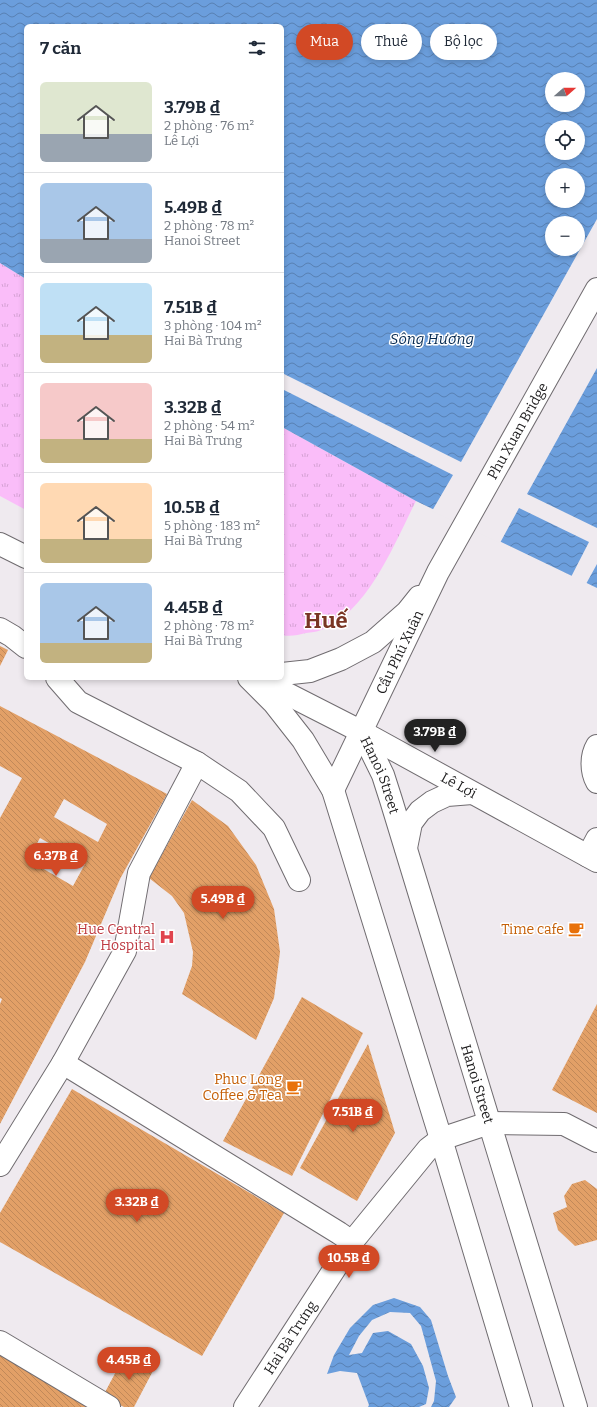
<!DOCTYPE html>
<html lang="vi">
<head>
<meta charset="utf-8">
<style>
  body { margin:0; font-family:Bitter,serif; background:#f6f6f7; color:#1f2937; height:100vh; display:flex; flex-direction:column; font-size:15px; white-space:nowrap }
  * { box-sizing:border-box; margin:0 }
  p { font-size:13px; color:#747a83 }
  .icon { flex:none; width:22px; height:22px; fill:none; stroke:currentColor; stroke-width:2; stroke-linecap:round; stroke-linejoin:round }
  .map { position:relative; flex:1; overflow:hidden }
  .side { position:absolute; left:24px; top:24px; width:260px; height:656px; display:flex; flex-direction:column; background:#fff; border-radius:6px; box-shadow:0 2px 6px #0003 }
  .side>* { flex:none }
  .hud { position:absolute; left:296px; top:24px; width:241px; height:36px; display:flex; gap:8px }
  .needle { width:26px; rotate:70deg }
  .tools { position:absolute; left:545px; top:72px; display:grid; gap:8px }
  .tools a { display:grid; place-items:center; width:40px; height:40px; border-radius:50%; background:#fff; box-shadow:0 2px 6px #0003; font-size:20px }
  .price { position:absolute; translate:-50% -34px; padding:0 9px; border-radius:14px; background:#d24925; color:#fff; font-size:13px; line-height:26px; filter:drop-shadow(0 1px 2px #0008) }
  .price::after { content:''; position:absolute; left:50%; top:24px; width:12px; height:9px; margin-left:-6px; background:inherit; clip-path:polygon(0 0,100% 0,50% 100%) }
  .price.on { background:#222; color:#fff }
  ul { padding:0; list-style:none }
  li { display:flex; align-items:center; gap:12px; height:100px; padding:0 16px }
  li+li { border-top:1px solid #e0e1e3 }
  li span { display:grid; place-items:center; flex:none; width:112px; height:80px; border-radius:6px; color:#555 }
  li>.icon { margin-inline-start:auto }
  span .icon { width:48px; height:48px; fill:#fffc; stroke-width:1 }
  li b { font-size:17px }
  h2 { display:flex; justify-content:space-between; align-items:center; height:48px; padding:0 16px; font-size:17px }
  .chip { padding:0 14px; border-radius:18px; background:#fff; box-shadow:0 2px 6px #0003; font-size:14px; line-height:36px }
  .chip.on { background:#d24925; color:#fff }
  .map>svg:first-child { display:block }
  .park { fill:url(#park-tufts) }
  .water { fill:url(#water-waves); fill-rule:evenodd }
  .pier { fill:#efeaef }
  .building { fill:url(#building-back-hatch); fill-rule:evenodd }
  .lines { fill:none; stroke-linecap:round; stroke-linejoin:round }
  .minor-casing { stroke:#706c70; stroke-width:24 }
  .major-casing { stroke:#706c70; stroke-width:24 }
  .minor { stroke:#fff; stroke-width:22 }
  .major { stroke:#fff; stroke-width:22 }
  .labels { text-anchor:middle; stroke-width:3; stroke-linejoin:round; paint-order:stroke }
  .street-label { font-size:14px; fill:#1d1c1d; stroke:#fff }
  .health-label { font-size:14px; fill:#be3a42; stroke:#fff; text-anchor:end }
  .food-label { font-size:14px; fill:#c56008; stroke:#fff; text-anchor:end }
  .water-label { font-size:15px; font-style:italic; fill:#072b52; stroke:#fff }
  .town-label { font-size:22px; font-weight:bold; fill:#793524; stroke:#fff }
</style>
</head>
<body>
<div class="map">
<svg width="597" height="1407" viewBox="0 0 597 1407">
  <defs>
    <pattern id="park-tufts" width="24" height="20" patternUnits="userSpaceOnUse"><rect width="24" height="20" fill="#fabdf9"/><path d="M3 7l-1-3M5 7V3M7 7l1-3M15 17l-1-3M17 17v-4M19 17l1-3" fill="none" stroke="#d6a2d5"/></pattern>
    <pattern id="water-waves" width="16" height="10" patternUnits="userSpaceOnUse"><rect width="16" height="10" fill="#6b9edc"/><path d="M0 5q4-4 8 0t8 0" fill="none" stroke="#5780b2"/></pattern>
    <pattern id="building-back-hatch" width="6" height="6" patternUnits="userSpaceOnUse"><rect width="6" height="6" fill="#e2a067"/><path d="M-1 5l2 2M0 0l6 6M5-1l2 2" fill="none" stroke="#c18959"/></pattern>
  </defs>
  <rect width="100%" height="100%" fill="#efeaef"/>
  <g class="park">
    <path d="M0,263l26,16v231l-26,-14z"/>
    <path d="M282,427l134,74c-22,43 -48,111 -95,129 -4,2 -10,2 -15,3 -8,2 -16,4 -24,2z"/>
  </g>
  <g class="water">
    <path d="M0,0h597v588l-181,-87 -134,-74v-401h-256v253l-26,-16zM552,79h26v26h-26zM552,127h26v26h-26zM552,175h26v26h-26zM552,223h26v26h-26z"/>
    <path d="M394,1298l26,9 11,13 17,56 8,21 -7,10h-18l3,-6 2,-20 -15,-55 -11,-13 -20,-1 -18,8 -13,16 -10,19 13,-2 11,-20 15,-2 23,13 12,22 6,22 -3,16 -7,3h-51l1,-2 -12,-32 -17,-2 -13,3 7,-19 16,-27 23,-23z"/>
  </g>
  <path class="pier" d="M597,219v149l-70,126 70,34v36l-11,20 -15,-7 18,-35 -70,-34 -19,35 -68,-32 21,-36 -171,-86v-16l179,89z"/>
  <g class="building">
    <path d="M0,646l8,4 -8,16z"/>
    <path d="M0,706l167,88 -47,85 -35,83 -85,162v-120l2,-5 -2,-1v-180l22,-40 -22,-12zM64,799l43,25 -9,18 -44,-25zM40,838l45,26 -12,22 -45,-26z"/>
    <path d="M192,800l36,26 28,39 18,44 6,43 -6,46 -18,42 -74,-46 10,-28 1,-14 -9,-39 -12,-17 -23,-18z"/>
    <path d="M302,997l61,36 -71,143 -69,-35z"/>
    <path d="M597,1004v109l-45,-23z"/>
    <path d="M368,1044l27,89 -38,68 -57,-33z"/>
    <path d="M72,1089l212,124 -82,143 -202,-114v-29z"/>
    <path d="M585,1180l12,9v51l-22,6 -17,-16 -5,-17 14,-6 -3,-11 8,-12z"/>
    <path d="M127,1351l28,16 -21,40h-10l-21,-11z"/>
    <path d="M0,1355l94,52h-94z"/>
  </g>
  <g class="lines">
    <defs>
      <g id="minor">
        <path d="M0,629l12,7 14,11"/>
        <path d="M57,678l21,24 119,61 42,28 35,37 25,52"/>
        <path d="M597,746c-6,10 -6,25 0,36"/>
        <path d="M588,856l9,-17"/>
        <path d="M63,1063l276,170 13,9"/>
        <path d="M489,1123l75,1 33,17"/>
        <path d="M0,1165l63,-102 62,-112 14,-78 58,-110"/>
        <path d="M0,1342l109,65"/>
        <path id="s1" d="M245,1407l107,-165 76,-93 13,-10"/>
      </g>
      <g id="major">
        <path d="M0,544l26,13"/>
        <path d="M282,674l28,-3 31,-12 32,-17 34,-30 12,-15"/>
        <path d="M249,678l25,25 29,37 30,50 108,349 80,268"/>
        <path id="s2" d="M260,680l102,52 235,129"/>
        <path id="s3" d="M362,732l21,43 8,25 185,607"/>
        <path id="s4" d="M333,790l105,-218 159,-283"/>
        <path d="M406,848l5,-25 9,-12 12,-9 15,-7 25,-2"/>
        <path d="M441,1139l48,-16"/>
      </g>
    </defs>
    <use href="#minor" class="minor-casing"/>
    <use href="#major" class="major-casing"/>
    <use href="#minor" class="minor"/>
    <use href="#major" class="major"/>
  </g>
  <defs>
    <symbol id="cafe-bare" viewBox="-9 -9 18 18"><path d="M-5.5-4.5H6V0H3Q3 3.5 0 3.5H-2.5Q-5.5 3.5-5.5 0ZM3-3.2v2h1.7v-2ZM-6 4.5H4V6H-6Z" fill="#e8710a" stroke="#fff" stroke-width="2.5" paint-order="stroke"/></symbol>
    <symbol id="hospital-bare" viewBox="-9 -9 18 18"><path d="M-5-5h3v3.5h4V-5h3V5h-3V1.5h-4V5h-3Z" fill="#e0444e" stroke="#fff" stroke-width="2.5" paint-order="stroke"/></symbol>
  </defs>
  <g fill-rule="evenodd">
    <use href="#cafe-bare" x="565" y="918" width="22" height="22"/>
    <use href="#hospital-bare" x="156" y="926" width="22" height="22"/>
    <use href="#cafe-bare" x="283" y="1076" width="22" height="22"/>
  </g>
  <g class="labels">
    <g class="street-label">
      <text dy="5" stroke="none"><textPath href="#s4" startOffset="404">Phu Xuan Bridge</textPath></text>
      <text dy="5" stroke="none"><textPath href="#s4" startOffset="153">Cầu Phú Xuân</textPath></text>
      <text dy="5" stroke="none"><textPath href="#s3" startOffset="47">Hanoi Street</textPath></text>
      <text dy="5" stroke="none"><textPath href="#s2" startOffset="225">Lê Lợi</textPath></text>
      <text dy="5" stroke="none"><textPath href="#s3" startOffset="371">Hanoi Street</textPath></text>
      <text dy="5" stroke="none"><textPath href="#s1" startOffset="83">Hai Bà Trưng</textPath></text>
    </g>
    <g class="health-label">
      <text x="155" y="934">Hue Central<tspan x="155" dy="16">Hospital</tspan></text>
    </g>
    <g class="food-label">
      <text x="564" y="934">Time cafe</text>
      <text x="282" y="1084">Phuc Long<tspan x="282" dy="16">Coffee &amp; Tea</tspan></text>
    </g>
    <g class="water-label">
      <text x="432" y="344">Sông Hương</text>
    </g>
    <g class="town-label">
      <text x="326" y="628">Huế</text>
    </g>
  </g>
</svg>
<div class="tools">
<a><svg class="needle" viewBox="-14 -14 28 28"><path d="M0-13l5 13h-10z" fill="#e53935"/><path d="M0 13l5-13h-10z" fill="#747a83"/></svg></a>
<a><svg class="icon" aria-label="locate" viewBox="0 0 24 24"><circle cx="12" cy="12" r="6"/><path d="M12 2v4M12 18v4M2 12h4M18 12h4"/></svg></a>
<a>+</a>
<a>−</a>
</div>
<b class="price on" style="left:435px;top:753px">3.79B ₫</b>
<b class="price" style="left:56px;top:877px">6.37B ₫</b>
<b class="price" style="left:223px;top:920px">5.49B ₫</b>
<b class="price" style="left:353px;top:1133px">7.51B ₫</b>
<b class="price" style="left:137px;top:1223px">3.32B ₫</b>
<b class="price" style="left:349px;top:1279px">10.5B ₫</b>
<b class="price" style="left:129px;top:1381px">4.45B ₫</b>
<div class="hud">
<a class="chip on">Mua</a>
<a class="chip">Thuê</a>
<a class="chip">Bộ lọc</a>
</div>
<section class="side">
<h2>7 căn<svg class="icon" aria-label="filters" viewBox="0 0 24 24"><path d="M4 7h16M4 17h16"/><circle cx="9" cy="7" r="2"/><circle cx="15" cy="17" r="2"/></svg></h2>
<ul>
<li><span style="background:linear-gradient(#dfe7d0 65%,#9aa5b1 0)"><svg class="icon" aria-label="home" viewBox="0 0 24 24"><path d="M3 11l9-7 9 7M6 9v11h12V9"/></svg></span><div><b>3.79B ₫</b><p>2 phòng · 76 m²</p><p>Lê Lợi</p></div></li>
<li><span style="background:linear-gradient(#a9c7e8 70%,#9aa5b1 0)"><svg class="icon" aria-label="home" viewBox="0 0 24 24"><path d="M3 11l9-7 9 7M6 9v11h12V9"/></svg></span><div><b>5.49B ₫</b><p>2 phòng · 78 m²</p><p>Hanoi Street</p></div></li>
<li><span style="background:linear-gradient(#bfe0f5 65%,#c2b280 0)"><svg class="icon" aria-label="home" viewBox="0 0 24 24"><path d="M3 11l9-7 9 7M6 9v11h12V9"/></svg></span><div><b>7.51B ₫</b><p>3 phòng · 104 m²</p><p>Hai Bà Trưng</p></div></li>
<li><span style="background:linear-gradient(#f6c9c9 70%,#c2b280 0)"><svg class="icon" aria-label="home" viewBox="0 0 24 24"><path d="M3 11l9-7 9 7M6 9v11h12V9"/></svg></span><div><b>3.32B ₫</b><p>2 phòng · 54 m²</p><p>Hai Bà Trưng</p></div></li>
<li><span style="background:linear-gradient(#ffd9b3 70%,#c2b280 0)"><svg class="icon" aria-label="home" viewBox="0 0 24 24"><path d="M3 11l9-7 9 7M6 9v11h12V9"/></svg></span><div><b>10.5B ₫</b><p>5 phòng · 183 m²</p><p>Hai Bà Trưng</p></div></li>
<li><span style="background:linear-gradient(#a9c7e8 75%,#c2b280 0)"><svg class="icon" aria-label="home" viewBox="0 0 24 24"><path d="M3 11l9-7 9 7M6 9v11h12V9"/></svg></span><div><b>4.45B ₫</b><p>2 phòng · 78 m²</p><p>Hai Bà Trưng</p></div></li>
</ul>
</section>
</div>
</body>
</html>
